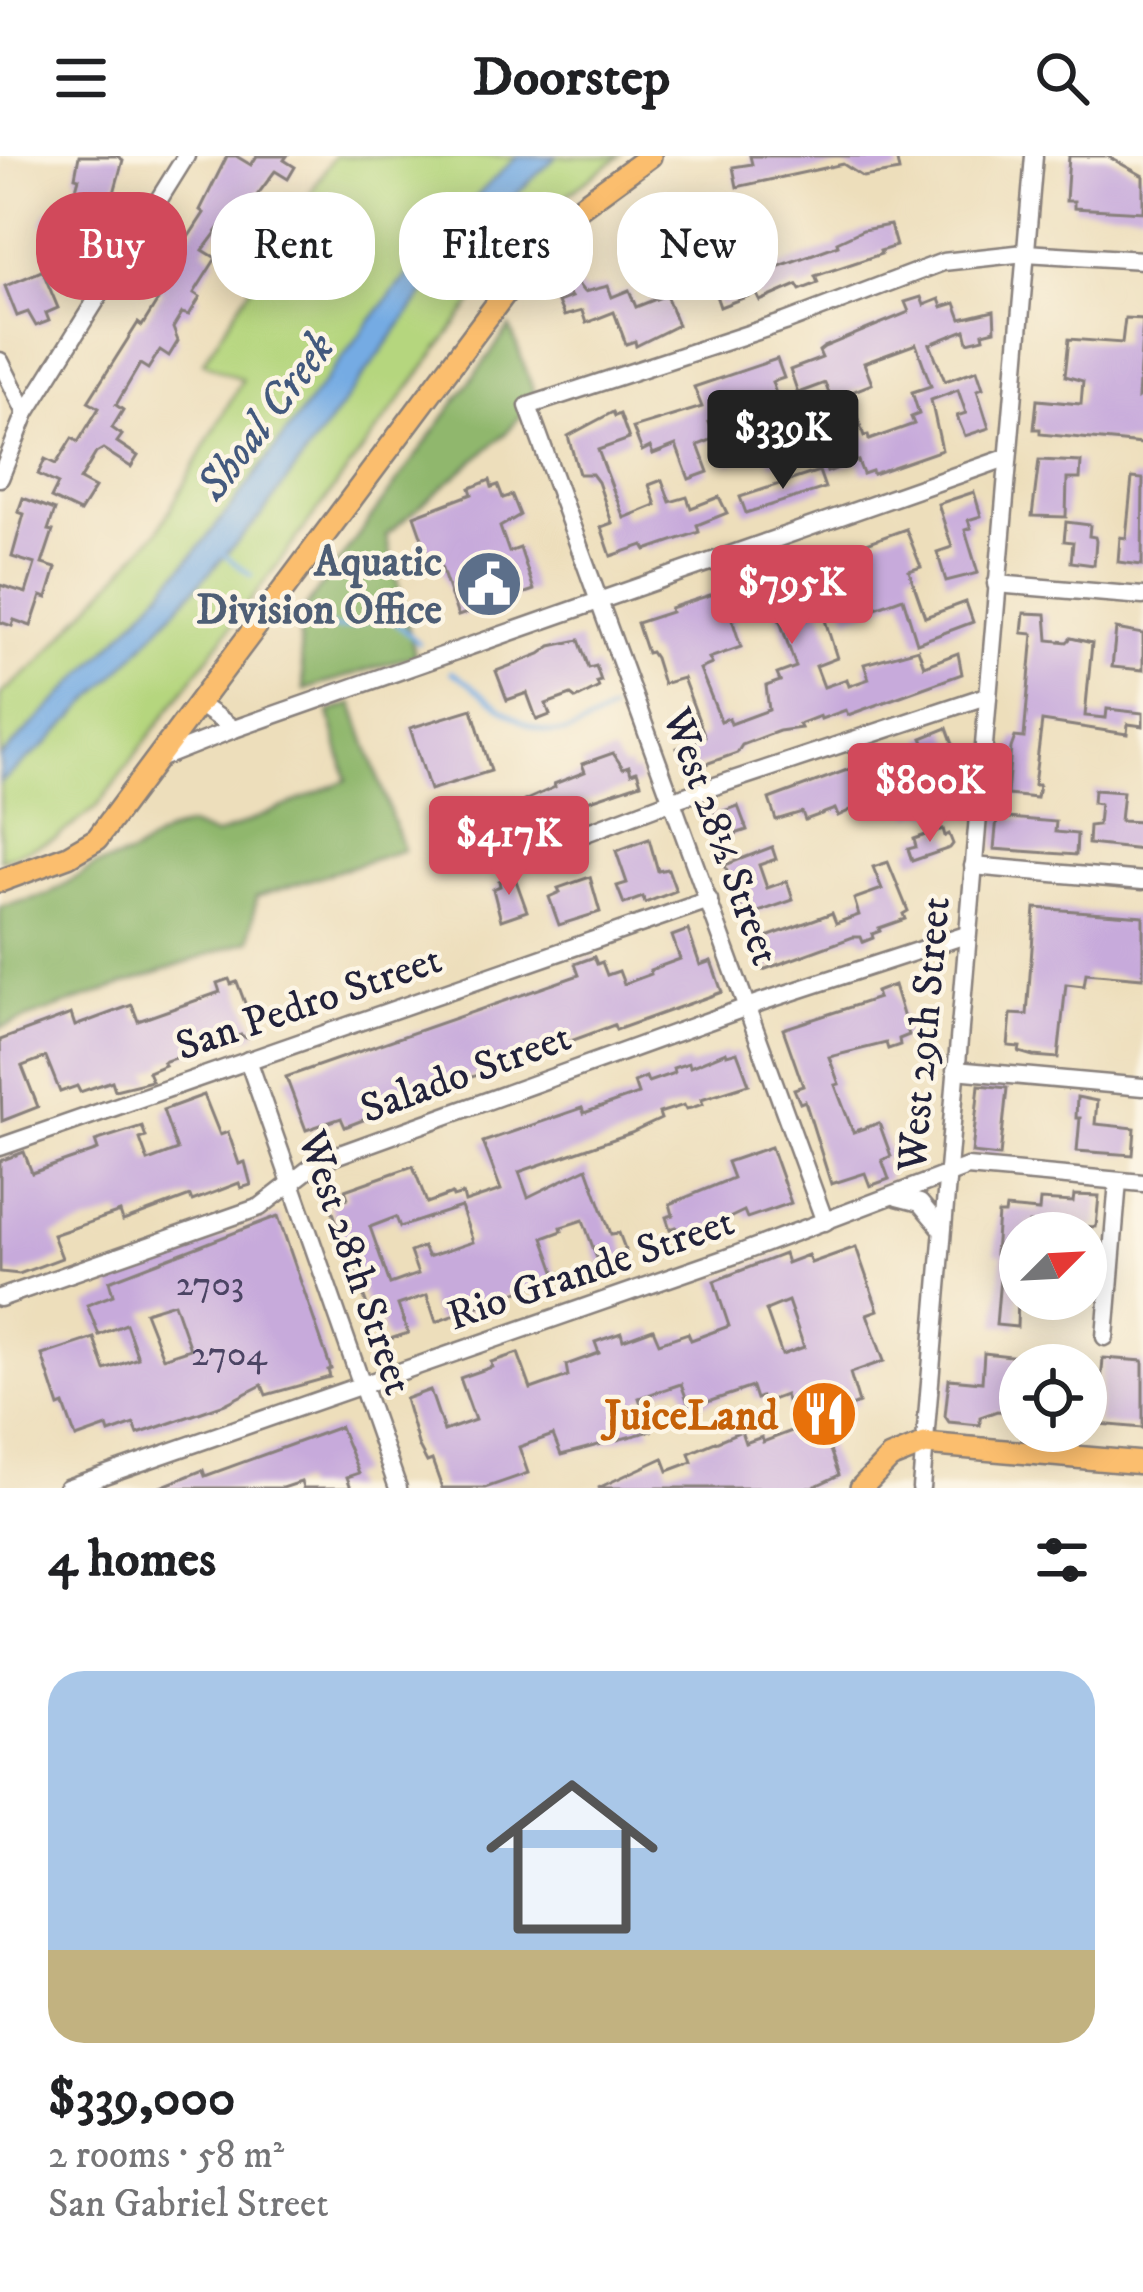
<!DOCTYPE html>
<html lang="en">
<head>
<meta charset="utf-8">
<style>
  body { margin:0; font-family:"IM FELL DW Pica",serif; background:#f2f2f2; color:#202124; height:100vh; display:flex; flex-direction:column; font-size:45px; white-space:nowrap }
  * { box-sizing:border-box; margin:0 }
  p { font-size:39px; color:#757577 }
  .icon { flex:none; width:66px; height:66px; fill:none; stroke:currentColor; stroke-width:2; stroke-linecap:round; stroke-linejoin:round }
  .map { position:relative; height:1332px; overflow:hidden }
  .drawer { display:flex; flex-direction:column; background:#fff; flex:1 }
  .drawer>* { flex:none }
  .hud { position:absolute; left:36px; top:36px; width:1071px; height:108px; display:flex; gap:24px }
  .needle { width:78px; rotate:66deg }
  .buttons { position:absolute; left:999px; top:1056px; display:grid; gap:24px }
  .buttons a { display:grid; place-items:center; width:108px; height:108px; border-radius:50%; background:#fff; box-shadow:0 6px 30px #0003; font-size:60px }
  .price { position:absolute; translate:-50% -102px; padding:0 27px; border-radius:12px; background:#d1495b; color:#fff; font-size:39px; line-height:78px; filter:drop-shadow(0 3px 6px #0008) }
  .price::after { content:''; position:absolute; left:50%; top:72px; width:36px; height:27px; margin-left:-18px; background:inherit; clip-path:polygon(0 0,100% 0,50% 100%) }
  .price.selected { background:#222; color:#fff }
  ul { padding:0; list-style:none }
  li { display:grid; align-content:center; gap:24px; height:636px; padding:0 48px }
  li+li { border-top:3px solid #e0e0e0 }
  li span { display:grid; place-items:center; height:372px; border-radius:36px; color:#555 }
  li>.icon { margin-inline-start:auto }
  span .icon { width:216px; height:216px; fill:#fffc; stroke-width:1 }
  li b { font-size:51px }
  h2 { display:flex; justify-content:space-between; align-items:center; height:144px; padding:0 48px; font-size:51px }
  .chip { padding:0 42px; border-radius:48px; background:#fff; box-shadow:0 6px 30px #0003; font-size:42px; line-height:108px }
  .chip.selected { background:#d1495b; color:#fff }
  header { display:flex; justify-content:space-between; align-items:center; height:156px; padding:0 48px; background:#fff; font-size:54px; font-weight:800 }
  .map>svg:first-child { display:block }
  .green { fill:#b5d67e; stroke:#6c7c5c; stroke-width:3 }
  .forest { fill:#90b76d; stroke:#596c54; stroke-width:3 }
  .water { fill:#75abe3; stroke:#4c668f; stroke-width:3 }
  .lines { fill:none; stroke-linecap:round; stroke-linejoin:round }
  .stream { stroke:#75abe3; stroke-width:4.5 }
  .building { fill:#c7aadb; fill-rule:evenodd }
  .minor-casing { stroke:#88807b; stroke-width:21 }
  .major-casing { stroke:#88807b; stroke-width:26 }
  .minor { stroke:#fff; stroke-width:16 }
  .major { stroke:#fbbe6e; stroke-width:21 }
  .labels { text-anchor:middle; stroke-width:9; stroke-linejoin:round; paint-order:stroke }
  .number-label { font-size:36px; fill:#4b4463 }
  .service-label { font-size:42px; font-weight:bold; fill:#4e5e75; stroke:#fcf5e5; text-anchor:end }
  .street-label { font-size:42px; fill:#22223b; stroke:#fcf5e5 }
  .food-label { font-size:42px; font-weight:bold; fill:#c56008; stroke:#fcf5e5; text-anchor:end }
  .water-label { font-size:45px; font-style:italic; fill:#43597e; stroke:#fcf5e5 }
</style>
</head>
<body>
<header><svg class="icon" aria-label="menu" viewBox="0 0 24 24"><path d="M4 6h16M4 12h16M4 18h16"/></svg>Doorstep<svg class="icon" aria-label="search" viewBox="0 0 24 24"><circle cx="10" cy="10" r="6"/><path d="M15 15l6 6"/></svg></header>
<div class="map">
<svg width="1143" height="1332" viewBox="0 0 1143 1332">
  <rect width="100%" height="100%" fill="#fcf5e5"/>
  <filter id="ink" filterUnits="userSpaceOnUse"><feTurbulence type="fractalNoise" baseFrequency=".00833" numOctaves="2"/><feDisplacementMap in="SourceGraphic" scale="24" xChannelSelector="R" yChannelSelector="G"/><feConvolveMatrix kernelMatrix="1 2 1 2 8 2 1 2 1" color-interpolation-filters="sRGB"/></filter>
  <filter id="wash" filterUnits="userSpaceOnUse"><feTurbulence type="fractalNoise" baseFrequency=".004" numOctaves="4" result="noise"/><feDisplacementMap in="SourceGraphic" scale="48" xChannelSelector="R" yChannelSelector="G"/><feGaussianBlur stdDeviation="2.7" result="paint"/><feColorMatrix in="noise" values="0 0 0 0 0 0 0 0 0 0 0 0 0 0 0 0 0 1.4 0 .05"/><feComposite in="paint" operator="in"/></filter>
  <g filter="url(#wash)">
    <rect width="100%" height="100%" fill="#eddebb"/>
    <path class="green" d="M334,0h286l-52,38 -66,69 -406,545 -40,30 -56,22v-165l37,-30 121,-134 84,-151 -39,-18z"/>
    <g class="forest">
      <path d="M510,171l26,71 -32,37 -118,100 29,120 -111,35 -6,-72z"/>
      <path d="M353,548l50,146 -147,47 -6,43 -250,88v-121l47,-12 48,-29 34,-10 38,-24 22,-6 26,10 132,-56 -18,-68z"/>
    </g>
    <path class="water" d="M518,0h39l-103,96 -193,264 -135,148 -76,77 -50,42v-25c68,-68 140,-139 201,-213 105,-130 193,-275 317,-389z"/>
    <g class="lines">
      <g class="stream">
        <path d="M222,397l29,22"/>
        <path d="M304,455c46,32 39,11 84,5l31,27"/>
        <path d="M451,516c34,18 74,68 117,60 13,-3 30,-15 43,-21"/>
      </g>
    </g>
    <g id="blocks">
      <g class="building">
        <path d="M79,0h38l6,4 -19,70 -4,-1 -12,35 -6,-18 -38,8 15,-24 -17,-6 5,-13 21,7 11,-40 -4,-1z"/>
        <path d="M227,0h9l15,9 6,-9h30l-3,4 11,7 -7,12 -13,-8 -28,38 -9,-6 -35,47 13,8 -22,35 6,4 -11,18 -7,-2 -9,15 5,13 -9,15 -9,-6 -12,19 -8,-5 -24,41 7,5 -11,18 10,7 -5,7 21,14 -7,11 -28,-18 -7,4 -16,27 15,8 -15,24 -29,-14 7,-14 -20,-10 7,-15 11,5 16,-26 6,4 21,-34 -11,-6 50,-79 4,3 21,-34 -9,-6 24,-32 -3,-8 6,-10 6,3 17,-26 -4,-3z"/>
        <path d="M750,0h146l3,15 -36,6 -20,-13 -106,23 -4,-20 19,-3z"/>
        <path d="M1069,0h38l36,20v36l-69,-4v-7h-8z"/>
        <path d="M890,69l6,21 -16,5 1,3 -66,22 3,7 -18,7 -3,-5 -37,16 -4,-8 -36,14 -9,-26 24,-9 -8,-27 13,-4 12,35 86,-31 -1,-3 26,-12z"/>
        <path d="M83,98l-19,31 -21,-13 15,36 -12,5 3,8 -13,5 -8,-14 -11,4 -12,-30z"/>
        <path d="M568,115l16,21 24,-6 4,11 17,-7 7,17 30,-12 12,30 -42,21 -1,-5 -9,3 -12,-32 -28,11 -4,-12 -18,5 -6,-14 13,-5 -13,-19z"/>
        <path d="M921,141l3,8 15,-6 3,8 13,-4 6,16 33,-8 1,19 -12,3 1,5 -16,4 -3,-12 -35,14 15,37 32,-11 6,18 -6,2 12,38 -24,8 -8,-20 9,-3 -8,-23 -27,10 11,50 -69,24 -1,-3 -9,3 -5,-13 -31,11 -14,-37 6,-3 -5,-12 22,-8 -11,-29 -27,10 -8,-23 32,-12 -3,-7 5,-4 85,-35 -4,-10zM916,188l15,42 -19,6 7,22 -8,3 3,7 -45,16 -1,-5 -4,1 -15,-43 23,-9 -8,-21z"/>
        <path d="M1125,162l18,1 -5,79 5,-4v50l-103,-10v-5h-6l3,-29 44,4 2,-23 -18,-5 4,-37 53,4z"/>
        <path d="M777,203l7,19 -12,4 6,18 -4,1 9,30 5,-2 9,26 -26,9 -5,-14 -37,14 -5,-14 42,-14 -9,-32 -48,18 7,16 -18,7 10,27 -19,7 -13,-34 -23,9 -3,-7 -8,4 -9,-23 69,-21 -8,-20z"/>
        <path d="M613,256l2,4 5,-2 9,25 -31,11 26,68 32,-13 -7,-20 13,-5 8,22 17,-5 4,11 28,-11 8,16 -30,12 2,7 -53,18 -3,-5 -32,11 -10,-29 11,-4 -14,-41 -6,-8h-13l-11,-38z"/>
        <path d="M1039,304l42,2 -1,17h-13l-1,38 -34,-1z"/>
        <path d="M819,315l6,17 -79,25 -6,-16z"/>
        <path d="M1132,322l11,1 -1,86 -24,-3 2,-25 6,1z"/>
        <path d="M490,324l2,7 6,-2 5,13 9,-3 8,20 -20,12 9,25 11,-4 14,42 -76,26 -19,-55 -8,3 -17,-48 58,-22 -2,-6z"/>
        <path d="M974,336l7,24 -13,4 3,8 -6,2 13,43 -32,8 -9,-29 15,-5 -14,-43z"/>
        <path d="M23,342l32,12 -7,20 5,1 -11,33 14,4 -9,30 -6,-2 -10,30 -17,-6 -2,6 -12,-4v-37l26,8 9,-29 -23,-7 12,-43 -6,-2z"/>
        <path d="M1066,366l24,3 -1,11 6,1 1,4 -2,24 -23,-3 2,-20 -9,-1z"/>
        <path d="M906,373l15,38 -12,4 16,46 41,-15 7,20 -56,21 -14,-45 -55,20 -10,-28 -20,8 19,60 -21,8 8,21 23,-8 2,7 20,-7 -5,-15 54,-15 6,17 34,-13 4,21 -114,41 -2,-5 -25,9 -1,-3 -21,8 2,4 -22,3 -37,14 -5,8 -51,18 -9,-23 28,-11 -22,-59 -20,6 -8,-26 -4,-6 -4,1 -10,-30 34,-11 -1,-4 40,-13h11zM768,450l7,1 21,60 -19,7 3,7 -14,5 3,24 -38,14 -2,-6 -8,3 -21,-52 12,-5 -3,-6 32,-11 -9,-28z"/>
        <path d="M1024,457l22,1 2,26 19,2 4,-4 21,5 -7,73 21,2 1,-9 36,4v13l-15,-2 -1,10 -85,-13 -8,64h5l-2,13 -30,-3 4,-47 4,-11 9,1 6,-70 3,-34 -11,-1z"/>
        <path d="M1116,473l27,5v36l-31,-3z"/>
        <path d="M579,484l10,28 7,-2 5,15 -4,1 2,5 -23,12 -5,-4 -25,9 4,11 -13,5 -10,-27 -20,7 -11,-29 44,-17 11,-8z"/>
        <path d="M472,553l19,62 -61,19 -20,-62z"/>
        <path d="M947,572l10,27 -22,11 -13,-28z"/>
        <path d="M901,594l14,43 32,-12 9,23 -29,11 -1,-4 -15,5 -8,-23 -21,8 -2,-5 -42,20 -3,-7 -30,11 -3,-8 -26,8 -7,-21z"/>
        <path d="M613,597l10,15 6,-2 2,7 6,-2 4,12 -110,37 -7,-19 31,-14 -1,-3 31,-12 -3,-8z"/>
        <path d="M1094,634l29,2 -3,29 23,1v28l-55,-6 1,-18 9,-1 2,-21 -7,-1z"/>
        <path d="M738,650l9,24 -27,9 -2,-7 -5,2 -6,-17z"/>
        <path d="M997,661l59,5 -1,10 22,2 -1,21 -82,-6z"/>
        <path d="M943,673l2,7 4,-2 4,10 -3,4 -38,13 -4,-12 8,-2 -2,-8z"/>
        <path d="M649,683l9,32 10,-2 8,22 -31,12 -2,-6 -19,7 -7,-18 10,-3 -11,-32z"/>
        <path d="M772,691l4,12 -17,6 8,23 20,-7 6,19 -49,17 -19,-52z"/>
        <path d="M888,706l20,49 -5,3 2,5 -26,9 1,3 -8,3 1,4 -10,4 -2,-5h-8l-90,33 -10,-28 79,-29 4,10 23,-8 -5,-16 28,-10 -9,-22z"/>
        <path d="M514,719l13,36 -26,9 -8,-31 7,-3 -1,-5z"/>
        <path d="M590,721l10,35 -41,13 -10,-28 11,-5 -2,-4z"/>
        <path d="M1035,752l108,8v62l-57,-5 -2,13 -18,-2 -8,74 -25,-2 -14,-4 1,-5 -12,-1 3,-32 16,1z"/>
        <path d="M688,774l12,35 11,-4 11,31 -106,38 -2,-5 -24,9 -223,81 1,3 -23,9 -4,-9 -35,12 -20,-53 293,-102 -4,-11 19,-7 3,7 5,-2 5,13 12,-4 5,13 27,-10 -1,-4 30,-11 -8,-23z"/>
        <path d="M229,823l2,5 6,-2 20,53 -11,3 -5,-3 -78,27 2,3 -17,7 4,9 -37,9 -3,-9 -32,11 -3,-6 -17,6 -14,-35 -24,9 16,41 -36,14 -2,-81 71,-26 4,12 57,-21 6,16 82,-29 -3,-9z"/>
        <path d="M894,829l15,50 -10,4 1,6 -12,4 -2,-6 -57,14 10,27 -4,1 18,47 26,-9 12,33 -9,4 7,19 -19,7 -5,-13 -34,11 -26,-83 -5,2 -6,-14 9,-3 -20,-57 95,-31 -2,-6z"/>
        <path d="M726,896l1,3 10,-3 12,32 -48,15 2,5 -12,4 -5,1 -2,-4 -25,8 2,6 -30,14 -112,39 9,25 59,-29 24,66 8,-1 8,21 -28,10 -16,-44 -22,7 1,4 -19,7 14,39 -121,45 -9,-27 -29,10 10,28 -21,7 -10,-30 -7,3 -40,-109 18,-6 -3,-8 68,-24 14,37 25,-9 1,3 10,-3 2,8 36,-12 -18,-48 99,-34 2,5 54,-19 -4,-12 12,-5 2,5 26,-9 -1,-5 16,-5 1,4zM461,1051l12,35 -45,15 -5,-10 -13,5 8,22 -28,10 -20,-57 26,-10 4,10z"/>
        <path d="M979,929l28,3 -7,68 -28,-3z"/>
        <path d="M204,939l16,40 8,-3 11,32 6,-2 6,23 -10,3 -2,-5 -47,18 -2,-5 -67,25 -3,-9 -67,23 9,23 -43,16 -19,-2v-111l24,-9 8,21 66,-23 -3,-9 47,-15 4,11 -6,2 8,22 29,-11 -14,-40z"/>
        <path d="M1077,941l20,4 -2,23 40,4 -2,27 -56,-4 3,-33h-4z"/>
        <path d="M771,991l20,56 -44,15 -3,-7 -53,25 -1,-4 -10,4 -4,-9 -6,2 -4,-12 7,-2 -3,-11 63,-26 -6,-16z"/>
        <path d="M1074,1039l25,1 -3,31 -67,-4 -1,10h-8l-3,94 -21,-2 6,-71h-7l3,-40h7l1,-6 33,3 1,-11 33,2z"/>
        <path d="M278,1060l53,153 -3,1 2,7 -64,18 -4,-10 -37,19 -87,30 -4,-10 -25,9 -2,-6 -31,11 -12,-33 -5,2 -17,-52 52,-17 11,32 33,-12 -12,-34 -27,11 -12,-30 26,-10 -4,-14zM174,1147l16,46 -27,9 -18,-46z"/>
        <path d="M856,1091l22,63 -11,4 17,47 -34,12 9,30 -40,16 20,56 -28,13h-213l65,-30 5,13 24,-9 -3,-9 52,-22 4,12 17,-6 1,5 34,-13 -12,-34 -22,8 -2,-6 -5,2 -4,-12 -62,21 -9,-24 -42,14 12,33 -90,24 -8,-20 -34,12 9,26 -43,15h-43l-10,-28 -5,2 -8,-15 -14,-48 25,-9 14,41 31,-11 -15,-42 32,-11 -1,-5 27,-9 13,36 37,-13 -2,-11 33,-12 -4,-11 26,-9 2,7 30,-11 6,14 29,-10 3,7 38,-14 -15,-45 70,-27 3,9 21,-8 3,8zM788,1145l16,46 -22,8 -16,-45z"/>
        <path d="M984,1197l36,4v56l-23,-2 -17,6v8l-31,-3 -4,-6 4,-37 33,3z"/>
        <path d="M1103,1202l40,3v67l-45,-4z"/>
        <path d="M340,1271l19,46 -12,4 4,11h-48l-2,-6 -18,6h-125l45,-18 2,6z"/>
      </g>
    </g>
  </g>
  <g filter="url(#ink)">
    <use href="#blocks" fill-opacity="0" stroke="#88807b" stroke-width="3"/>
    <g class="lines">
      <defs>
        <g id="minor">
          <path d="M0,205l26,52"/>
          <path d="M0,322l26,-65 160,-257"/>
          <path d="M996,428l147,12"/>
          <path d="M200,549l34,24"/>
          <path d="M158,603l76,-30 772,-271"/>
          <path d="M533,697l140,-53 313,-104"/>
          <path d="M973,710l170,15"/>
          <path d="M248,904l150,428"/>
          <path d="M955,914l188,17"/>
          <path d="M0,991l709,-247"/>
          <path d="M897,1041l23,6 22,26"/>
          <path d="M825,1066l-297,-816 257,-84 158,-60 82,-9 118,7"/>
          <path d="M0,1142l260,-91 58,-45 443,-160 205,-67"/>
          <path d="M1105,1181l13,-156"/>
          <path d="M67,1332l668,-233 232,-88 176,16"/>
          <path d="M921,1332l113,-1332"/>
        </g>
        <g id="major">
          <path d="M0,725l68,-25 29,-17 441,-590 30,-33 82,-60"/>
          <path d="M861,1332l29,-30 35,-14 218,19"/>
        </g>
      </defs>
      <use href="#minor" class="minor-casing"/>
      <use href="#major" class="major-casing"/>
      <use href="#minor" class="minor"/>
      <use href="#major" class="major"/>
    </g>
  </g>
  <defs>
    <symbol id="civic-disc" viewBox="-11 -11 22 22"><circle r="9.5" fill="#5c6f8a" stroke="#fcf5e5"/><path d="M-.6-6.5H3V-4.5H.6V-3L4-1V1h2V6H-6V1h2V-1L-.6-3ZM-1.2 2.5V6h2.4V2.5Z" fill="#fff"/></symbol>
    <symbol id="restaurant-disc" viewBox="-11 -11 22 22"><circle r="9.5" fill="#e8710a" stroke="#fcf5e5"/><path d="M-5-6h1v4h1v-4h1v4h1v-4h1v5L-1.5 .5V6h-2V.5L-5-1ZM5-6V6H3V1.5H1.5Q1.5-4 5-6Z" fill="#fff"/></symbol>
  </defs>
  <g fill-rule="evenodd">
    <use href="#civic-disc" x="451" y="390" width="76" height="76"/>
    <use href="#restaurant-disc" x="786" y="1220" width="76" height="76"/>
  </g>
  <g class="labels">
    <g class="number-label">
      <text x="210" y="1139">2703</text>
      <text x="229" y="1209">2704</text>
    </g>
    <g class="service-label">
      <text x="442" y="419">Aquatic<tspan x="442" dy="48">Division Office</tspan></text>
    </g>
    <g class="street-label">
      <text transform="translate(723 680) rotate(70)" y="15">West 28½ Street</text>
      <text transform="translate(308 845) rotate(-19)" y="15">San Pedro Street</text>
      <text transform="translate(922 878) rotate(-85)" y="15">West 29th Street</text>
      <text transform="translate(465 915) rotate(-20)" y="15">Salado Street</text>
      <text transform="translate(357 1106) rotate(71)" y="15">West 28th Street</text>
      <text transform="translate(590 1111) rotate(-19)" y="15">Rio Grande Street</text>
    </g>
    <g class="food-label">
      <text x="778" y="1273">JuiceLand</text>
    </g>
    <g class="water-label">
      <text transform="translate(264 259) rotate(-53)" y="16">Shoal Creek</text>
    </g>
  </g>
</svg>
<div class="buttons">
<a><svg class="needle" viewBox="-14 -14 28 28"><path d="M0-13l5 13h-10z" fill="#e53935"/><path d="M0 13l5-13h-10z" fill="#757577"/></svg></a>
<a><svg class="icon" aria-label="locate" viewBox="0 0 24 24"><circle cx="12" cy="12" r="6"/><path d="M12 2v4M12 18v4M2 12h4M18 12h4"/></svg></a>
</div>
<b class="price selected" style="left:783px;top:336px">$339K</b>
<b class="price" style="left:792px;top:491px">$795K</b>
<b class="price" style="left:930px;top:689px">$800K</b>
<b class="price" style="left:509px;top:742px">$417K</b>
<div class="hud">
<a class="chip selected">Buy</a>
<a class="chip">Rent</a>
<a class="chip">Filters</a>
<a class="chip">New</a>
</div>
</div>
<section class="drawer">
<h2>4 homes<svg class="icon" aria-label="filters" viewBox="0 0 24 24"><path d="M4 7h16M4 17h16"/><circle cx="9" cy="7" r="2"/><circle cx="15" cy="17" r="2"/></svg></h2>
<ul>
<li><span style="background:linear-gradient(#a9c7e8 75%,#c2b280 0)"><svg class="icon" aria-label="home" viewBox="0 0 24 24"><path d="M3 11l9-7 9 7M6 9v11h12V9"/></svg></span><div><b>$339,000</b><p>2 rooms · 58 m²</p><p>San Gabriel Street</p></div></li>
</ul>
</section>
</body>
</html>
